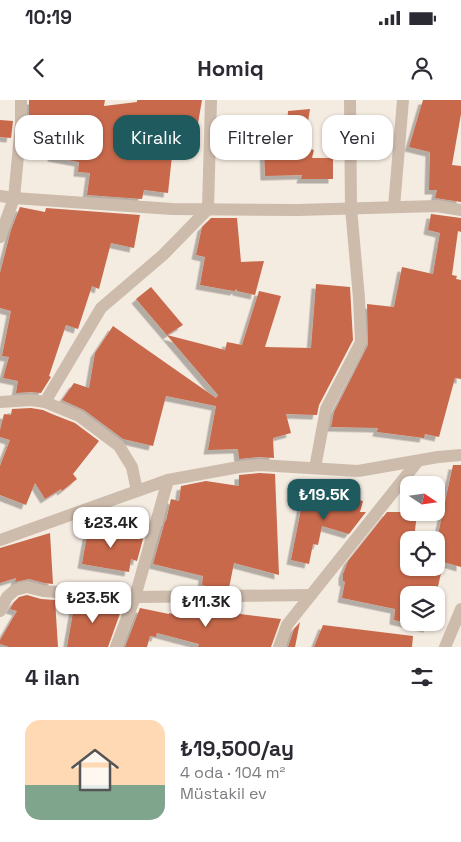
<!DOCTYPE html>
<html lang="tr">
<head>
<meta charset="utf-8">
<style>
  body { margin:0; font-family:"Space Grotesk",sans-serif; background:#f7f7f7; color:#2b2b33; height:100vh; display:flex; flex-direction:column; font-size:19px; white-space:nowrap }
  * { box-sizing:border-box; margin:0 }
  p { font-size:16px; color:#7c7c81 }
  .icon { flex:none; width:28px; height:28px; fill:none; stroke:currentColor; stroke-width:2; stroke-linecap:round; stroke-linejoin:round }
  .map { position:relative; height:547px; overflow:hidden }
  .drawer { display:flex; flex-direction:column; background:#fff; flex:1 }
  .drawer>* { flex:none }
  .top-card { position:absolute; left:15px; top:15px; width:431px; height:45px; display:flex; gap:10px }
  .needle { width:32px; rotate:103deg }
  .controls { position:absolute; left:400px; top:376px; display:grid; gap:10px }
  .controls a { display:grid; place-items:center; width:45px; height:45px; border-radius:10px; background:#fff; box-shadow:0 1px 4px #0004; font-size:25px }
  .price { position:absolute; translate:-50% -42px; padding:0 11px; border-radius:10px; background:#fff; color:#222; font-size:16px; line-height:32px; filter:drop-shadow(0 1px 2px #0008) }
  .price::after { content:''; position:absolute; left:50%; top:30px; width:15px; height:11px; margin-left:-8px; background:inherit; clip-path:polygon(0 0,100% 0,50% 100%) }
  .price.active { background:#1f5a5e; color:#fff }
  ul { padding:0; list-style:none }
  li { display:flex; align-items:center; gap:15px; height:125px; padding:0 25px }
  li span { display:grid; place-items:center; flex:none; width:140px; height:100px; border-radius:15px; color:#555 }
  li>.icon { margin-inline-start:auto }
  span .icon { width:60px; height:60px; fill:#fffc; stroke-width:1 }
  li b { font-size:21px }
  h2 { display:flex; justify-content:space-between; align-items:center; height:60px; padding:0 25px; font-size:21px }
  .pill { padding:0 18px; border-radius:15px; background:#fff; box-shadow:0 1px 4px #0004; font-size:18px; line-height:45px }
  .pill.active { background:#1f5a5e; color:#fff }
  .status { display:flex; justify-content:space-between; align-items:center; height:35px; padding:0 25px; background:#fff; direction:ltr }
  .status svg { height:14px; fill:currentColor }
  header { display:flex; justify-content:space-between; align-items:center; height:65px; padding:0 25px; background:#fff; font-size:22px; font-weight:700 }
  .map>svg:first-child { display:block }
  .building { fill:#c8694b; filter:url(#shadow) }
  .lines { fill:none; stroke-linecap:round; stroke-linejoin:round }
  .minor { stroke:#cdbbac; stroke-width:12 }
  .tertiary { stroke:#cdbbac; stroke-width:12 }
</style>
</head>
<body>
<div class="status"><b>10:19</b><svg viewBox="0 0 49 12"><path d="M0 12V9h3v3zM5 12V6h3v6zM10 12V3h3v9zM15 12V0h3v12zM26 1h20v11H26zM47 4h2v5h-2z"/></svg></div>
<header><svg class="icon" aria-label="back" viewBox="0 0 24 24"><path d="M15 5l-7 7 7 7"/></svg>Homiq<svg class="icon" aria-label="person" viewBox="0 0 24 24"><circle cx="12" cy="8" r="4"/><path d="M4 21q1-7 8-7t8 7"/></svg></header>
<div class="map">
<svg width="461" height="547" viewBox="0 0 461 547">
  <defs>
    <filter id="shadow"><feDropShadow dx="-4.5" dy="4.5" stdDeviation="0" flood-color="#0004"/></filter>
  </defs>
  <rect width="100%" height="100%" fill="#f4ebe1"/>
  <g class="building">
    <path d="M29,0h76l-1,6 33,-4v-2h65l-7,41 -21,-4 -6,56 -24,-3 -2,9 -55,-4 3,-22 -12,-1 1,-10 -27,-5 3,-13 -27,-4 1,-16z"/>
    <path d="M423,0h38v14l-9,51 9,1v36l-26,-4 2,-8h-8l1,-38 -21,-5z"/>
    <path d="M310,9l-6,38 10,3 -2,8h21v21h-32l1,-4 -37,1 -1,-28 22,-1 2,-36z"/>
    <path d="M0,20l13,1 -2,17 -11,-1z"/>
    <path d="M20,107l25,5 1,-4 94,7 -6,33 -23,-5 -12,46 -7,-3 -14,43 -12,-4 -17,51 2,1 -10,16 -10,-1 -15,1 2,-12 -15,-3 6,-21 -7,-1 9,-45 -11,-3v-35l11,-43z"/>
    <path d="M431,114l30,4v14l-3,-1 -6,44 5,1 -1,3 5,1v99l-6,-1 -16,59 -14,-3 -1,4 -47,-6 1,-4 -47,-1 3,-15 34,-67 -1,-41 27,3 8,-40 31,7 7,-41 -12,-3z"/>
    <path d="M211,118h26l4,44 23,-1 -9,34 -18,-4v-2l-3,2 -34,-6 5,-28 -9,-2 6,-28z"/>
    <path d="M316,184l34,3 3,53 -34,65 -2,10 -31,-1 5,19 -18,5 1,20 -15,-1 -20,2 -1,-10 -30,1 8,-44 -50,-10 -13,50 -30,-7 -39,-29 -22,-10 12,-17 15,5 6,-35 18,-27 103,72 2,-3 -82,-96 15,-12 32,38 -16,10 58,15 2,-8 15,3 17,-54 22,5 -16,51 46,1z"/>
    <path d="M31,308l12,2 9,4 -1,2 1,-2 23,9 24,18 -26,33 4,5 -15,12 -1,-2 -16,10 -10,-16 -9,22 -26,-10v-29l10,-26 -10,-3v-7l4,-16 7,1 1,-6z"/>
    <path d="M453,365h8v102l-25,-7v-16z"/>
    <path d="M260,373l15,1 4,101 -45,-12 -5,25h-23v-2l-4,-1 1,-9 -50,-12 12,-43h1l5,-22 8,2 2,-15 25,-5 33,5v-11z"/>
    <path d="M322,391l41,10 -3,11h6l-17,22 -27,-8 -4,19 -5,-1 -4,20 -18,-4 13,-66 17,3z"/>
    <path d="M387,412h30l-3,28h-5v28h21l12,1 -6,26h-27v27h21l-2,6 -34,-8 1,-11 -53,-11 3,-16 -2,-1v-7l5,-13z"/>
    <path d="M91,425l52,14 -6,22 -6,-2 -2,13 -47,-8 6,-34h2z"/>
    <path d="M50,433l3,51 -9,-1 -15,-4 -14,3 1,-4 -16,5v-35z"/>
    <path d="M27,495l14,4 14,1 3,47h-49l-9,-3v-4l17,-29 -7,-2 4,-7 5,-5z"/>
    <path d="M75,501l48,4 -15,42h-41z"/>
    <path d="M204,504h21l-1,8 57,7 -10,28h-73l1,-3 -42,-11 -1,4 -6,-1 -3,11h-22l15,-39 29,6v-1l16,5v-3l17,3z"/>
    <path d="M300,522l-5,25h-7l6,-18z"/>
    <path d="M323,525l90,11 -1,11h-98z"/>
  </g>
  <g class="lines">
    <g class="minor">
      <path d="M0,96l14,2 158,11 126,1 139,-4 24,4"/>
      <path d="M394,107l9,-107"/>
      <path d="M0,137l14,-39 7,-74v-24"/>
      <path d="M0,302l31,-2 14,2 34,14 40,30 13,21 5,24"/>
      <path d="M45,302l56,-94 62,-53 45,-46 3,-109"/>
      <path d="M315,368l11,-59 35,-67 -2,-44 -8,-90 -1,-108"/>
      <path d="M0,440l168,-60 71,-13 21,-2 98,6 80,-14 23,-2"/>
      <path d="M0,511l7,-14 8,-7 12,-3 16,4 92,6 176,-2"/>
      <path d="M279,547l8,-22 131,-164"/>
    </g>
    <g class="tertiary">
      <path d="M116,547l19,-50 33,-117"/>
      <path d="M445,547l16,-38"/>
    </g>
  </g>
</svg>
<div class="controls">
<a><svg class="needle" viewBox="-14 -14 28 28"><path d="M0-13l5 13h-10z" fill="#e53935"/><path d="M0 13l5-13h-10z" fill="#7c7c81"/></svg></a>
<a><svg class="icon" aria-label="locate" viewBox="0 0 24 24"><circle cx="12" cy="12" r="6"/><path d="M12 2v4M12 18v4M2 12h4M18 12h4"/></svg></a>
<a><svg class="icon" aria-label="layers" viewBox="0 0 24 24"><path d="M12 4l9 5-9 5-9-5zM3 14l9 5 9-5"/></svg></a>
</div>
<b class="price active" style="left:324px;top:421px">₺19.5K</b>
<b class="price" style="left:111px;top:449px">₺23.4K</b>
<b class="price" style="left:93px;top:524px">₺23.5K</b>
<b class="price" style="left:206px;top:528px">₺11.3K</b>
<div class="top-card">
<a class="pill">Satılık</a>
<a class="pill active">Kiralık</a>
<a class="pill">Filtreler</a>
<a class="pill">Yeni</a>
</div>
</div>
<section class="drawer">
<h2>4 ilan<svg class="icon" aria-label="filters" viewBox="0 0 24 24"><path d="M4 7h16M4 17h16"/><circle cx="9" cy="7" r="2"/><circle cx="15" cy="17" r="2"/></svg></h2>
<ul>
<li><span style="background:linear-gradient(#ffd9b3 65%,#7fa58c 0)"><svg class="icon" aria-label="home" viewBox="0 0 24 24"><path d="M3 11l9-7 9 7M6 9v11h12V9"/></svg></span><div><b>₺19,500/ay</b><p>4 oda · 104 m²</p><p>Müstakil ev</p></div></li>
</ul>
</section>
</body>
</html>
